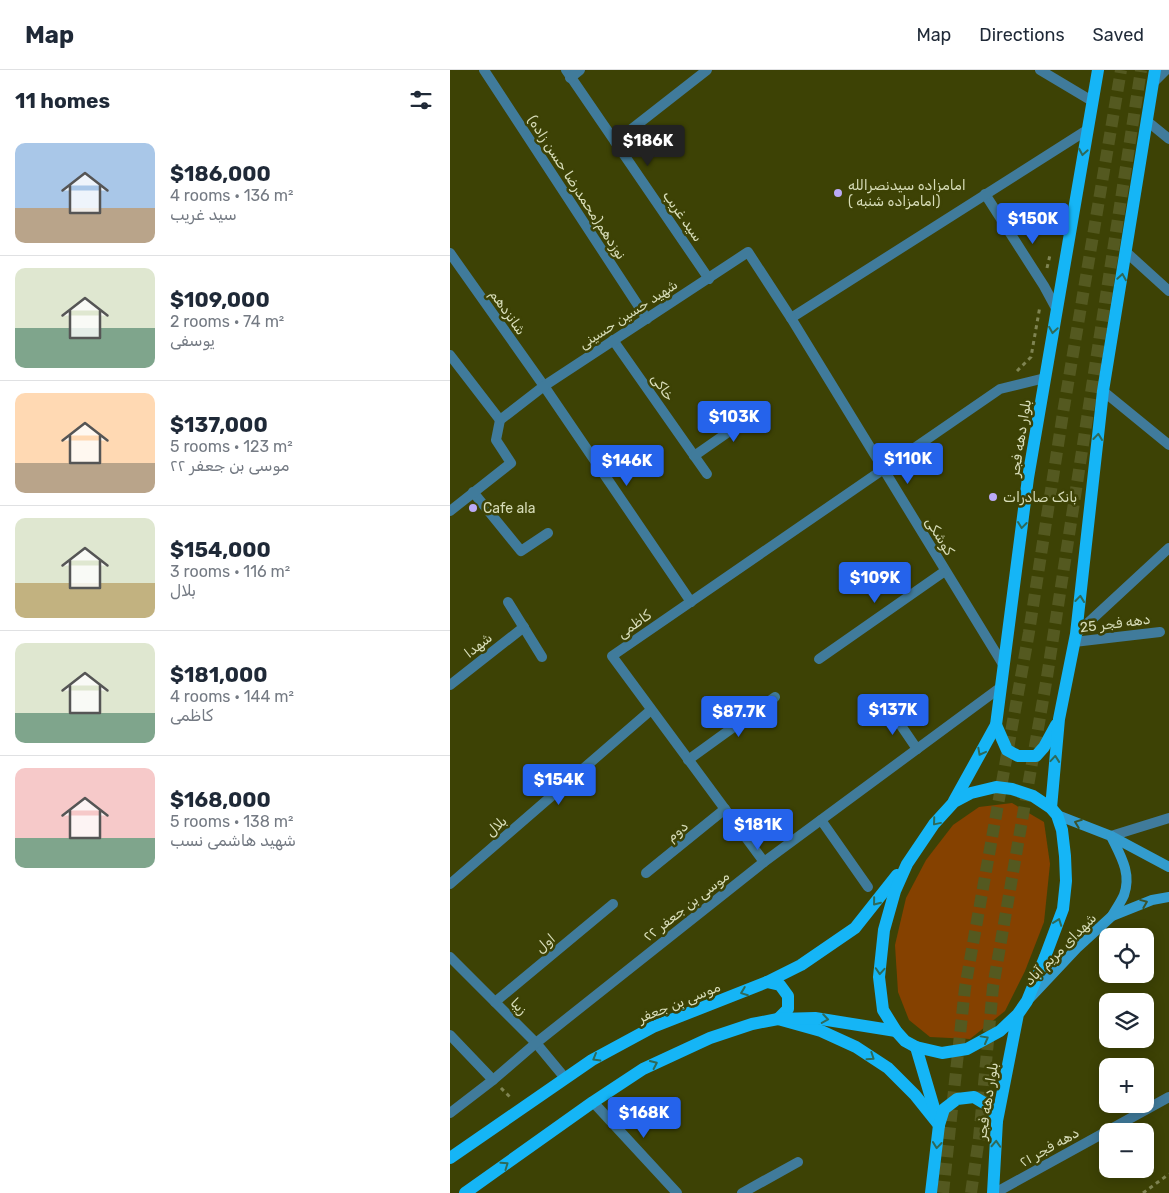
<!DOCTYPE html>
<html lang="en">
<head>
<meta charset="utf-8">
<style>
  body { margin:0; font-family:Rubik,"Noto Sans Arabic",sans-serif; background:#f2f2f3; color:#1f2937; height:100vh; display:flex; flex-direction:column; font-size:19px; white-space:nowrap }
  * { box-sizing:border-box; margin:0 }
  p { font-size:16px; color:#747a83 }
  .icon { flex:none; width:28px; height:28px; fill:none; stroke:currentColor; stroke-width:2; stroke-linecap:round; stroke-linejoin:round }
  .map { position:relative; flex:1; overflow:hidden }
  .panel { display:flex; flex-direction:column; background:#fff; width:450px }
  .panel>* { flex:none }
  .buttons { position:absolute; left:649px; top:858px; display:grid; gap:10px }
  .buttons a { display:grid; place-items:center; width:55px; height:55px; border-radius:10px; background:#fff; box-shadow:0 2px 12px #0003; font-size:25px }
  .price { position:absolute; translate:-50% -42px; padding:0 11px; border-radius:5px; background:#2563eb; color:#fff; font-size:16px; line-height:32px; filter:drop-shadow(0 1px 2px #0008) }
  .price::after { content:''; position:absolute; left:50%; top:30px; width:15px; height:11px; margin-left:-8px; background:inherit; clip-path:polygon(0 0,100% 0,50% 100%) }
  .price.active { background:#222; color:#fff }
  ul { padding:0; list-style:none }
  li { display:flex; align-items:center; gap:15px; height:125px; padding:0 15px }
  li+li { border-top:1px solid #e0e1e3 }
  li span { display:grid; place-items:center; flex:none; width:140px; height:100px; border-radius:10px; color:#555 }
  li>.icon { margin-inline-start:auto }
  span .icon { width:60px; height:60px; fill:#fffc; stroke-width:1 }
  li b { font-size:21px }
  h2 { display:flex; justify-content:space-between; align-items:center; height:60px; padding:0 15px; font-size:21px }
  header { display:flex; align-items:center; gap:30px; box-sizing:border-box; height:70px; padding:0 25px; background:#fff; border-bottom:1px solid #e0e1e3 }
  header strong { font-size:24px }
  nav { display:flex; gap:28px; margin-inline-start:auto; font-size:18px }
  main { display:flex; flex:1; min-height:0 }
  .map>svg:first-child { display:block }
  .green { fill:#854100 }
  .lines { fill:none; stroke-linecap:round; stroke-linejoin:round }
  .primary-tunnel { stroke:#545920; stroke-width:12; stroke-dasharray:12 6; stroke-linecap:butt }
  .path { stroke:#7f8452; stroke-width:3; stroke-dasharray:4 4; stroke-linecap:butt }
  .street { stroke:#407b9b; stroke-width:10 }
  .secondary { stroke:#339cce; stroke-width:10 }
  .primary { stroke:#15b5f6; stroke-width:12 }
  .oneway { stroke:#2f6a59 }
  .oneway2 { stroke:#3b542d }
  .poi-dot { fill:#bbaaf6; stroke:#3d4205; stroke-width:2 }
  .labels { text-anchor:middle; stroke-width:5; stroke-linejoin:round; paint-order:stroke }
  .poi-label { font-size:14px; fill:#d7dcb8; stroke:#3d4205; text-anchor:start }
  .street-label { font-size:14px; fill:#d7dcb8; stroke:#3d4205 }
</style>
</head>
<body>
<header>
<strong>Map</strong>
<nav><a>Map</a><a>Directions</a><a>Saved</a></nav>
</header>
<main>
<section class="panel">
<h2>11 homes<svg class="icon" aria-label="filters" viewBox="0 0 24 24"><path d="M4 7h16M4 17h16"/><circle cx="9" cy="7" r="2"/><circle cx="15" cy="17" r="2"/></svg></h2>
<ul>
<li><span style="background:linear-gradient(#a9c7e8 65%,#b9a48a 0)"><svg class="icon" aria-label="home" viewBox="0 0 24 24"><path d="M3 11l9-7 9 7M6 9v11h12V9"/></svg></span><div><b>$186,000</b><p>4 rooms · 136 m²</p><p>سید غریب</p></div></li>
<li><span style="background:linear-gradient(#dfe7d0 60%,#7fa58c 0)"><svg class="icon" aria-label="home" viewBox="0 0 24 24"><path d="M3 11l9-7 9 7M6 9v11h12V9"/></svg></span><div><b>$109,000</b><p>2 rooms · 74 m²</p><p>یوسفی</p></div></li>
<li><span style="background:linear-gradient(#ffd9b3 70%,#b9a48a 0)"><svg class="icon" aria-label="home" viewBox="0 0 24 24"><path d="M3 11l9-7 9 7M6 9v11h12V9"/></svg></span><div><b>$137,000</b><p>5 rooms · 123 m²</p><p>موسی بن جعفر ۲۲</p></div></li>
<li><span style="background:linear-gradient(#dfe7d0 65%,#c2b280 0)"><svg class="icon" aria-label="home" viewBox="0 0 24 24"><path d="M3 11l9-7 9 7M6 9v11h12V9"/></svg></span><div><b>$154,000</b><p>3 rooms · 116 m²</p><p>بلال</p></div></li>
<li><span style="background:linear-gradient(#dfe7d0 70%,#7fa58c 0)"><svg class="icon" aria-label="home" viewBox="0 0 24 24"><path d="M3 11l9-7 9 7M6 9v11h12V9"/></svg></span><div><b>$181,000</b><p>4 rooms · 144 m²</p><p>کاظمی</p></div></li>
<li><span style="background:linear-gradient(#f6c9c9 70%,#7fa58c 0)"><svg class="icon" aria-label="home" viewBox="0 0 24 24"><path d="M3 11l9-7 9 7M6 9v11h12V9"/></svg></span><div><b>$168,000</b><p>5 rooms · 138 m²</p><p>شهید هاشمی نسب</p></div></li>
</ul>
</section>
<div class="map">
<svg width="719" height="1123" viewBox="0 0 719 1123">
  <rect width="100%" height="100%" fill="#3d4205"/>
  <path class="green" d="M562,733l32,19 6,42 -6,58 -19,49 -20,40 -35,28 -40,-2 -21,-17 -11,-28 -3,-47 11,-47 20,-38 27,-35 26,-18z"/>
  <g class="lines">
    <g class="primary-tunnel">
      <path d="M493,1123l22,-205 64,-356 34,-219 58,-343"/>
      <path d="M521,1123l8,-55 14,-151 54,-310 94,-607"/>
    </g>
    <g class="path">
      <path d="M597,198l3,-13"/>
      <path d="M567,301l14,-14 9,-51"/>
      <path d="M51,1018l11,11"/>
      <path d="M693,1123l26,-19"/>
    </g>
    <g class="street">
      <path d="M34,0l163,249"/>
      <path d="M116,0l143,209"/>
      <path d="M590,0l52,31"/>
      <path d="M120,8l10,-8"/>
      <path d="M703,13l13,-13"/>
      <path d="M697,51l22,18"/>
      <path d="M165,72l92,-72"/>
      <path d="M535,124l59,92 13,24"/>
      <path d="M676,182l43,39"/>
      <path d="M0,183l94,133 147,216"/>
      <path d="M341,248l296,-188"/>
      <path d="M163,270l94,134"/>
      <path d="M0,285l50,65"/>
      <path d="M653,321l66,54"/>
      <path d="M244,386l66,-46"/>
      <path d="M23,422l48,59 27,-18"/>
      <path d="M0,441l61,-48 -15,-23 4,-20 44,-34 204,-134 43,66 213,348"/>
      <path d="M58,532l34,55"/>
      <path d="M626,564l93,-86"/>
      <path d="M624,572l86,-10"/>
      <path d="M369,589l126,-88"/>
      <path d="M0,615l74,-58"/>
      <path d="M439,638l28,41"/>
      <path d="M238,690l87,-63"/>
      <path d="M371,750l47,67"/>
      <path d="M661,766l58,-18"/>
      <path d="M314,792l-152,-206 388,-267 45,-11"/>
      <path d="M196,803l79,-64"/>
      <path d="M0,814l201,-174"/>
      <path d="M0,887l86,86 29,35"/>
      <path d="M45,932l118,-98"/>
      <path d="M0,965l43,45"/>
      <path d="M143,1032l84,91"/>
      <path d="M0,1043l43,-33 43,-37 228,-181 237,-175"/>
      <path d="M292,1123l56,-31"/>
      <path d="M545,1123l174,-96"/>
    </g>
    <g class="secondary">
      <path d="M607,745l54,21 58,31"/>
      <path d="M661,766c9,19 21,37 13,59 -3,7 -8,14 -12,21"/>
      <path d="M580,928l47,-50 35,-32 40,-16 17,-3"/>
    </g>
    <g class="primary">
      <path d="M546,655l11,25 11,6h18l8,-9 12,-22"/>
      <path d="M504,731l42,-76 32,-247 70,-408"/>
      <path d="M601,738l8,-89 17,-85 27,-243 52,-321"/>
      <path d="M317,912l13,3 8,11v13l-10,10 43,12 35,16 32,21 27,27 24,30"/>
      <path d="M466,977l23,78 -8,68"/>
      <path d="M489,1055l5,-16 13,-10 17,-2 15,9 8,15"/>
      <path d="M0,1088l142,-98 61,-33 114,-45 34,-17 54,-37 42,-53"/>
      <path d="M15,1123l128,-91 50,-33 67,-31 42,-14 26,-5 37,-1 81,13"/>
      <path d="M543,1123l4,-72 21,-107 9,-13 18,-44 18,-48 3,-28 -1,-25 -3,-26 -5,-15 -6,-7 -18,-12 -21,-7 -16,-2 -25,6 -17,9 -20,22 -27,40 -12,27 -11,39 -5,47 4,33 13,21 9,10 11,6 26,6 25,-4 33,-18 18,-17"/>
    </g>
  </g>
  <defs><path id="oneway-chevron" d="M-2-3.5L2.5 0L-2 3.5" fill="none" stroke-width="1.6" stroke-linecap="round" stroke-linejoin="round" transform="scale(1.25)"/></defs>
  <g class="oneway">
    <use href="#oneway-chevron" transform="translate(633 82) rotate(100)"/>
    <use href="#oneway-chevron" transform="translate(672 207) rotate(-81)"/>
    <use href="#oneway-chevron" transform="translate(603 260) rotate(99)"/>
    <use href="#oneway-chevron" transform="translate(648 367) rotate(-84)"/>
    <use href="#oneway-chevron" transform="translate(572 455) rotate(97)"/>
    <use href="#oneway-chevron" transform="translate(630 529) rotate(-84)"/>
    <use href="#oneway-chevron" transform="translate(531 682) rotate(118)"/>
    <use href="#oneway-chevron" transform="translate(605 689) rotate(-85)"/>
    <use href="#oneway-chevron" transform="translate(486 752) rotate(130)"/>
    <use href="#oneway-chevron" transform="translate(426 832) rotate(129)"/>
    <use href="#oneway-chevron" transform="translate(608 852) rotate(-70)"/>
    <use href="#oneway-chevron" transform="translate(430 901) rotate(94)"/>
    <use href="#oneway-chevron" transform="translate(294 922) rotate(159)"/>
    <use href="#oneway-chevron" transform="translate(375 949) rotate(9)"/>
    <use href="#oneway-chevron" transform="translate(535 969) rotate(-29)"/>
    <use href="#oneway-chevron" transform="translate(421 987) rotate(34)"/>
    <use href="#oneway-chevron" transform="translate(146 988) rotate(150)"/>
    <use href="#oneway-chevron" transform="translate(204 994) rotate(-25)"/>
    <use href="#oneway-chevron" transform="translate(546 1074) rotate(-87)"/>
    <use href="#oneway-chevron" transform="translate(487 1075) rotate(96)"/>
    <use href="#oneway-chevron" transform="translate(55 1095) rotate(-35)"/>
  </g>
  <g class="oneway2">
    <use href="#oneway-chevron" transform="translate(628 753) rotate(-159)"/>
    <use href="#oneway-chevron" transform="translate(694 833) rotate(-22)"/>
  </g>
  <g class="poi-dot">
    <circle cx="388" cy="123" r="5"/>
    <circle cx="543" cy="427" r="5"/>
    <circle cx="23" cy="438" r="5"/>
  </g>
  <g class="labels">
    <g class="poi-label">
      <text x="398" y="120">امامزاده سیدنصرالله<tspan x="398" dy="16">( امامزاده شنبه)</tspan></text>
      <text x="553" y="432">بانک صادرات</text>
      <text x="33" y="443">Cafe ala</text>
    </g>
    <g class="street-label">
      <text transform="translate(127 117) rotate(57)" y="5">نوزدهم(محمدرضا حسن زاده)</text>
      <text transform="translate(233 146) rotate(55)" y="5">سید غریب</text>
      <text transform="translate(58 242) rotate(55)" y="5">شانزدهم</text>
      <text transform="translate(178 244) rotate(-33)" y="5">شهید حسین حسینی</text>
      <text transform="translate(213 317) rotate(55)" y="5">خاکی</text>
      <text transform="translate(570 368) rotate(-81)" y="5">بلوار دهه فجر</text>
      <text transform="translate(490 466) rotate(59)" y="5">کوشکی</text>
      <text transform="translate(665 553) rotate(-7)" y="5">دهه فجر 25</text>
      <text transform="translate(184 554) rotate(-35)" y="5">کاظمی</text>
      <text transform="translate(28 575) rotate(-38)" y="5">شهدا</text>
      <text transform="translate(46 756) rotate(-41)" y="5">بلال</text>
      <text transform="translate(227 761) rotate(-39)" y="5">دوم</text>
      <text transform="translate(236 836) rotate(-38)" y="5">موسی بن جعفر ۲۲</text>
      <text transform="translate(95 873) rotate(-40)" y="5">اول</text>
      <text transform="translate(610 879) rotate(-45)" y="5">شهدای مریم آباد</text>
      <text transform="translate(229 932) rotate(-22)" y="5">موسی بن جعفر</text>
      <text transform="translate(69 936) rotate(45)" y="5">زیبا</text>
      <text transform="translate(537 1031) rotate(-81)" y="5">بلوار دهه فجر</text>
      <text transform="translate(599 1077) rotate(-29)" y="5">دهه فجر ۲۱</text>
    </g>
  </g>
</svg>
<div class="buttons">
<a><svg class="icon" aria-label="locate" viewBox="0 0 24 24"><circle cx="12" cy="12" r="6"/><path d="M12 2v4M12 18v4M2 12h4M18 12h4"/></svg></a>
<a><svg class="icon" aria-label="layers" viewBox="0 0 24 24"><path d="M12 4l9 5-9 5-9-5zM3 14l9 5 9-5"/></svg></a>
<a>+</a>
<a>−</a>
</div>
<b class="price active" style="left:198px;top:97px">$186K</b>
<b class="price" style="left:583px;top:175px">$150K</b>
<b class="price" style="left:284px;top:373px">$103K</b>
<b class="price" style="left:458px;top:415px">$110K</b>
<b class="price" style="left:177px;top:417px">$146K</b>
<b class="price" style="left:425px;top:534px">$109K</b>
<b class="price" style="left:443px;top:666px">$137K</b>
<b class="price" style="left:289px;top:668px">$87.7K</b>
<b class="price" style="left:109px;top:736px">$154K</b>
<b class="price" style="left:308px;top:781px">$181K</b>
<b class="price" style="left:194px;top:1069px">$168K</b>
</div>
</main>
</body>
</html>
